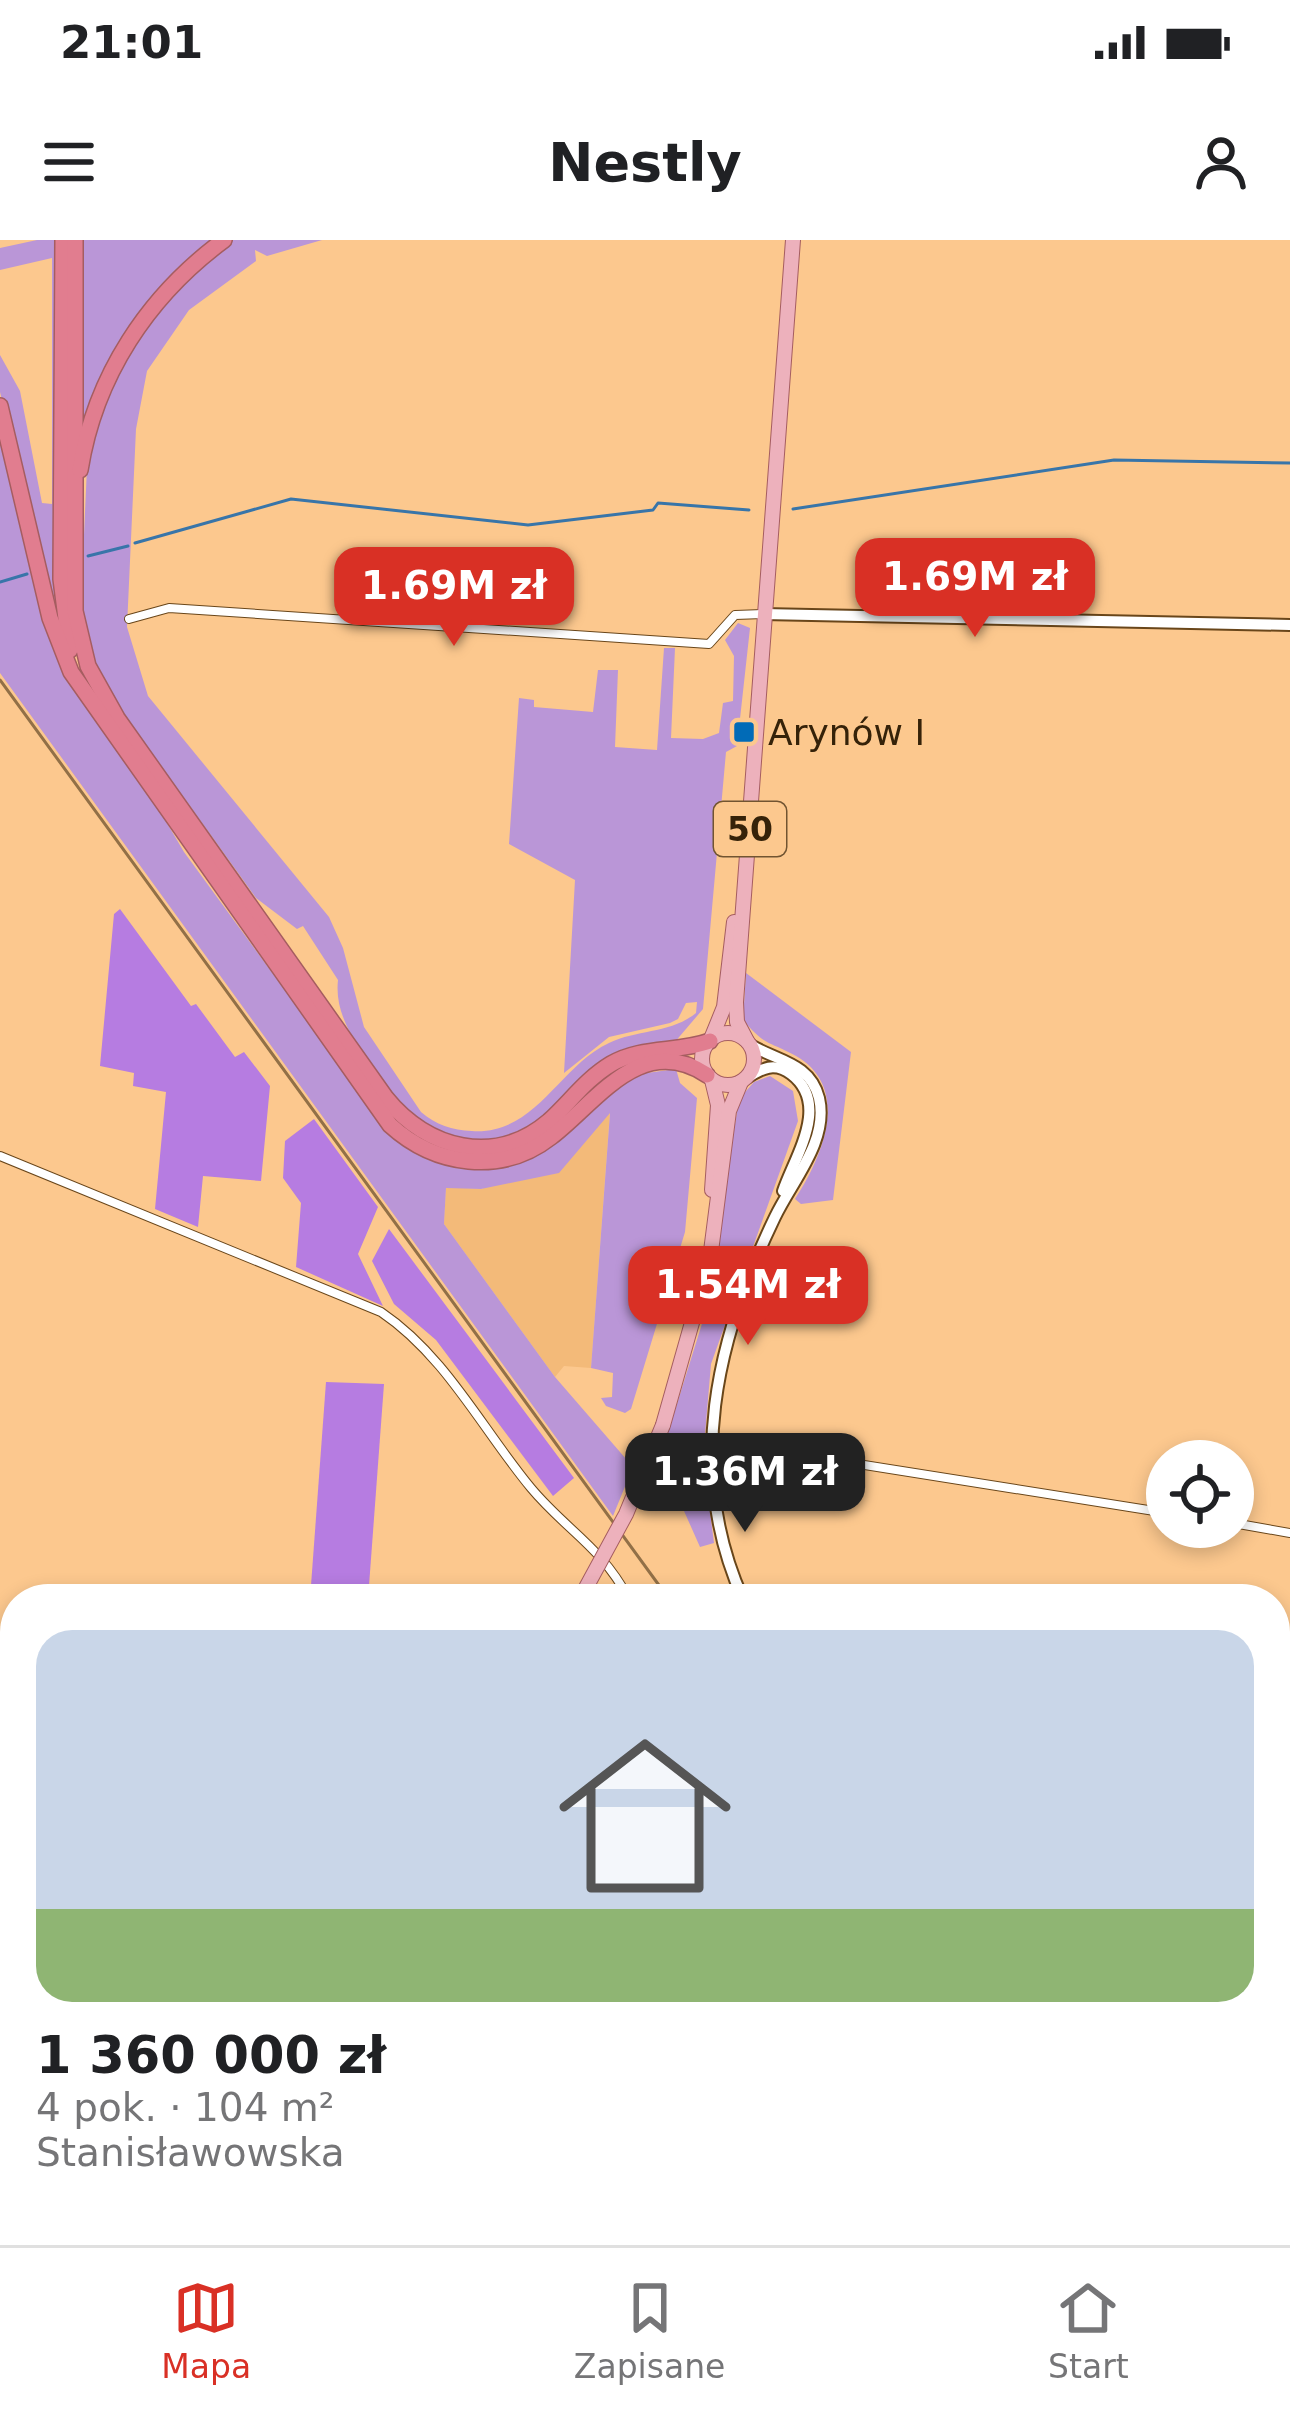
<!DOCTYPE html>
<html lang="pl">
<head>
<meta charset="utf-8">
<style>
  body { margin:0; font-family:"DejaVu Sans",sans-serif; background:#f6f6f6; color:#202124; height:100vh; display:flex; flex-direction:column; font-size:45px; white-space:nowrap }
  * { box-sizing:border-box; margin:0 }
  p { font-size:39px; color:#757577 }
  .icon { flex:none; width:66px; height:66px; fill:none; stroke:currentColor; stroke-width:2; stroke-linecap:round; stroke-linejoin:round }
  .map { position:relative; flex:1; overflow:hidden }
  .sheet { position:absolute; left:0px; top:1344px; width:1290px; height:663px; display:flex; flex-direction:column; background:#fff; border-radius:48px 48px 0 0; box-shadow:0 6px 18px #0003 }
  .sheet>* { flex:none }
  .tools { position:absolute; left:1146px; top:1200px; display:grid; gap:24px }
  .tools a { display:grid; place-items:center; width:108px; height:108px; border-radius:50%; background:#fff; box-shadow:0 6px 18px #0003; font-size:60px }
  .price { position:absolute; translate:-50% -102px; padding:0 27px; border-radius:24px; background:#d93025; color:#fff; font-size:39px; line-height:78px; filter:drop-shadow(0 3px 6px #0008) }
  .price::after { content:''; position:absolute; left:50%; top:72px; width:36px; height:27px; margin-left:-18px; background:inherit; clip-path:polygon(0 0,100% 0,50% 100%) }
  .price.active { background:#222; color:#fff }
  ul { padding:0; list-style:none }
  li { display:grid; align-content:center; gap:24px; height:636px; padding:0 36px }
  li+li { border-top:3px solid #e0e0e0 }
  li span { display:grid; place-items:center; height:372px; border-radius:36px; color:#555 }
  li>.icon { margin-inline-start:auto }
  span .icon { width:216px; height:216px; fill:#fffc; stroke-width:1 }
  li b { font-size:51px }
  .status { display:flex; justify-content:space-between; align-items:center; height:84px; padding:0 60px; background:#fff; direction:ltr }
  .status svg { height:33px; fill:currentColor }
  header { display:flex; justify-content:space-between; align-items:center; height:156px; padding:0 36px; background:#fff; font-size:54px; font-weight:700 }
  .dock { display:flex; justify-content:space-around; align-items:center; height:168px; border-top:3px solid #e0e0e0; background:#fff; font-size:33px; color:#757577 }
  .dock a { display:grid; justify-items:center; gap:6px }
  .dock .active { color:#d93025 }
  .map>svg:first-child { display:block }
  .built { fill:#f3ba79 }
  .green { fill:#ba96d7 }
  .forest { fill:#b67ce1 }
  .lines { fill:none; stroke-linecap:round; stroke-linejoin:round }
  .stream { stroke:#3875a9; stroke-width:3 }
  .minor-casing { stroke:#69461a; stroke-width:10 }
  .tertiary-casing { stroke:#69461a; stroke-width:14 }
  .primary-casing { stroke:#a55d60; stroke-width:16 }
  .motorway-casing { stroke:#a55d60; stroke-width:18 }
  .minor { stroke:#fff; stroke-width:8 }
  .tertiary { stroke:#fff; stroke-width:10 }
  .primary { stroke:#edb1bc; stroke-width:14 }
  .motorway { stroke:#e17d8f; stroke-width:15 }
  .rail { stroke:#927047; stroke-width:3 }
  .primary-bridge-casing { stroke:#a55d60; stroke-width:16; stroke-linecap:butt }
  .primary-bridge { stroke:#edb1bc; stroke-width:14 }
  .poi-dot { fill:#016bb7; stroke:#fcc88e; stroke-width:4.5 }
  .labels { text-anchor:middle; stroke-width:9; stroke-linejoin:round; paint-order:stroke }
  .shield { fill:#fcc88e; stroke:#715431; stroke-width:3 }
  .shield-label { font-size:33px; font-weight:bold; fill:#352209 }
  .poi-label { font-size:36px; fill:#352209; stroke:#fcc88e; text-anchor:start }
</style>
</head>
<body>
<div class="status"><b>21:01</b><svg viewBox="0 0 49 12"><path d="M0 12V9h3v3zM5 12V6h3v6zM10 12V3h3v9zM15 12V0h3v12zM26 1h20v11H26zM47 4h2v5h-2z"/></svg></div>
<header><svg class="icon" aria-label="menu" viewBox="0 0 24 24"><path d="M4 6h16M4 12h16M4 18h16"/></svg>Nestly<svg class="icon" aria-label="person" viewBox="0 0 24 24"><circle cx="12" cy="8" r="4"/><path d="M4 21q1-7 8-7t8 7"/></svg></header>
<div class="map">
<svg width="1290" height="2005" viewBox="0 0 1290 2005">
  <rect width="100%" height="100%" fill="#fcc88e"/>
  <g class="built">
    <path d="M610,871l-19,257 -27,-2 -9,11 -111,-153 2,-37 36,2z"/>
    <path d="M0,1826h15v166h40l-7,13h-48z"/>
    <path d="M1275,1931l10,74h-93l-1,-13h84z"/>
  </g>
  <g class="green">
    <path d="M37,0h22l2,401 -61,-249v-37l20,36 22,112 10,1v-246l-52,12v-22z"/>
    <path d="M78,0h140l-74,71 -66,148z"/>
    <path d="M231,0h91l-55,16 -12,-6 1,11 -67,49 -42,61 -11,58 -9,198 21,69 181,221 14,31 21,79 57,85c15,13 31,18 51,19 64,4 86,-64 137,-88 29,-14 61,-9 87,-30l1,-11 -11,1 -8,16 -8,4 -61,14 -45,36 11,-193 -66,-36 10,-146 15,2v7l59,5 5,-42h20l-3,77 42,3 7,-102h11l-4,90 32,1 16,-6 4,-30 10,-2 1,-45 -9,-16 13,-17 12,5 -13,118 -11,6 -23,257 -29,34c-14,2 -33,1 -45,8 -56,35 -91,97 -165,88 -39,-4 -64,-31 -85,-62 -22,-32 -45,-61 -41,-97l-35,-54 -6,3 -41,-31 -136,-189 -31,-59 -8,-47 6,-136 15,-60 44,-86z"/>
    <path d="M0,181l43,191 141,240 198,271 50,37 55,8 145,-93 44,-6 4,14 17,15 -12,134 -54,177 -6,4 -19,-7 -5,-8 11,-1 1,-24 -22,-5 19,-255 -51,60 -78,16 -35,-1 -2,36 111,153 78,90 -20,49 -613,-843z"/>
    <path d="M746,733l105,79 -18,148 -32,4 -6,-5c27,-41 57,-111 1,-143 -27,-15 -30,-9 -53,-36z"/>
    <path d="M770,836l23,15 5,30 -87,243 -8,94 11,85 -14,4 -20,-45 -23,-34 48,-154 34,-215 15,-17z"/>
  </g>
  <g class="forest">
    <path d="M120,669l71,97 5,-2 39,53 9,-5 26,34 -9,95 -58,-5 -5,51 -43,-18 11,-117 -33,-6 1,-13 -34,-7 14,-152z"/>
    <path d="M314,879l64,88 -20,47 25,52 -87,-39 5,-64 -18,-25 2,-37z"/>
    <path d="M389,989l185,249 -21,18 -117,-156 -42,-36 -22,-43z"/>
    <path d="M326,1142l58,2 -16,215h-58z"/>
  </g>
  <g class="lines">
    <g class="stream">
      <path d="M793,269l321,-49 176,3"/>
      <path d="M135,303l156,-44 237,26 125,-15 5,-7 91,7"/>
      <path d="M88,316l40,-10"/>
      <path d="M0,342l27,-8"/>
      <path d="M1275,1722l15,-6"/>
      <path d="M0,1820h15"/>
    </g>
    <defs>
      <g id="minor">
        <path d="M129,379l40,-11 540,36 26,-29 28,-1"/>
        <path d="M0,916l381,156c65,44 101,117 150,176 36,43 70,58 98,111"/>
        <path d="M732,1204l435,69"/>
        <path d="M1233,1283l57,10"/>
      </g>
      <g id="tertiary">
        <path d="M763,374l527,11"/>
        <path d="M747,838c15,-10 28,-16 44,-4 40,30 4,82 -8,117"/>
        <path d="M743,1359c-58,-129 -27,-260 32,-382 17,-36 54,-76 44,-119 -9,-36 -43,-37 -70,-54"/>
        <path d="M1148,1992l6,13"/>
      </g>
      <g id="primary">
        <circle cx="728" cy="819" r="26"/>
        <path d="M711,799l13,-32 10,-85"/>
        <path d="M747,801l-10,-19 -1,-20 57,-762"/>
        <path d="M712,840l6,25 -6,85"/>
        <path d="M663,1185l47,-166 19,-148 12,-29"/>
        <path d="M75,2005l7,-13"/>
      </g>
      <g id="motorway">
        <path d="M63,0l-2,339 9,71"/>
        <path d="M75,0v371l13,55 29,52 269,380c41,51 109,69 163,23 21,-19 37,-42 62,-57 31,-18 66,-11 99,-23"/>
        <path d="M0,166l50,212 21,54 319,453c45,41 111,51 161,12 45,-34 90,-106 156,-62"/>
        <path d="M80,230c15,-94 68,-174 144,-230"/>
      </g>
    </defs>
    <use href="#minor" class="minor-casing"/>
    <use href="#tertiary" class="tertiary-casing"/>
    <use href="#primary" class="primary-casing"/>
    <use href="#motorway" class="motorway-casing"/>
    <use href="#minor" class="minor"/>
    <use href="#tertiary" class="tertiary"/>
    <use href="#primary" class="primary"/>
    <use href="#motorway" class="motorway"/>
    <g class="rail">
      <path d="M0,440l669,919"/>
      <path d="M1097,1992l5,13"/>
    </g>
    <defs>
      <path id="primary-bridge" d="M582,1355l44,-81 37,-89"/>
    </defs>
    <use href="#primary-bridge" class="primary-bridge-casing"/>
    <use href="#primary-bridge" class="primary-bridge"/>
  </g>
  <rect class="poi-dot" x="732" y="480" width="24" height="24" rx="6"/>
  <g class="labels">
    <rect class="shield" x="714" y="562" width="72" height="54" rx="9"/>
    <g class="shield-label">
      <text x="750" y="601">50</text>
    </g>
    <g class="poi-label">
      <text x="768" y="505">Arynów I</text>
    </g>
  </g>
</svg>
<div class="tools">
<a><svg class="icon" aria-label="locate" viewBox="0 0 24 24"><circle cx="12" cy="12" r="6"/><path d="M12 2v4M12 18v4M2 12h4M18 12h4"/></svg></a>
</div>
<b class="price" style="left:975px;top:400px">1.69M zł</b>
<b class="price" style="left:454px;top:409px">1.69M zł</b>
<b class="price" style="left:748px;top:1108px">1.54M zł</b>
<b class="price active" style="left:745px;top:1295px">1.36M zł</b>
<section class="sheet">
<ul>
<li><span style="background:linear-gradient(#c9d6e8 75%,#8fb573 0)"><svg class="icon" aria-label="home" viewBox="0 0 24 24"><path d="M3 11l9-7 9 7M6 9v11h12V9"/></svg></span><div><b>1 360 000 zł</b><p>4 pok. · 104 m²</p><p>Stanisławowska</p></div></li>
</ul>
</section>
</div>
<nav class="dock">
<a class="active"><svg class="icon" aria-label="map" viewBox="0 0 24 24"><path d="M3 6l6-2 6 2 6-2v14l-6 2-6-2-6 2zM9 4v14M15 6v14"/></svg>Mapa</a>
<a><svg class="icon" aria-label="saved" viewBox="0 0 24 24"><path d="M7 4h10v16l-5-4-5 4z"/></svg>Zapisane</a>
<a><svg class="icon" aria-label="home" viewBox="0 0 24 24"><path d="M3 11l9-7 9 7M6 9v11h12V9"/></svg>Start</a>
</nav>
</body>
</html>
